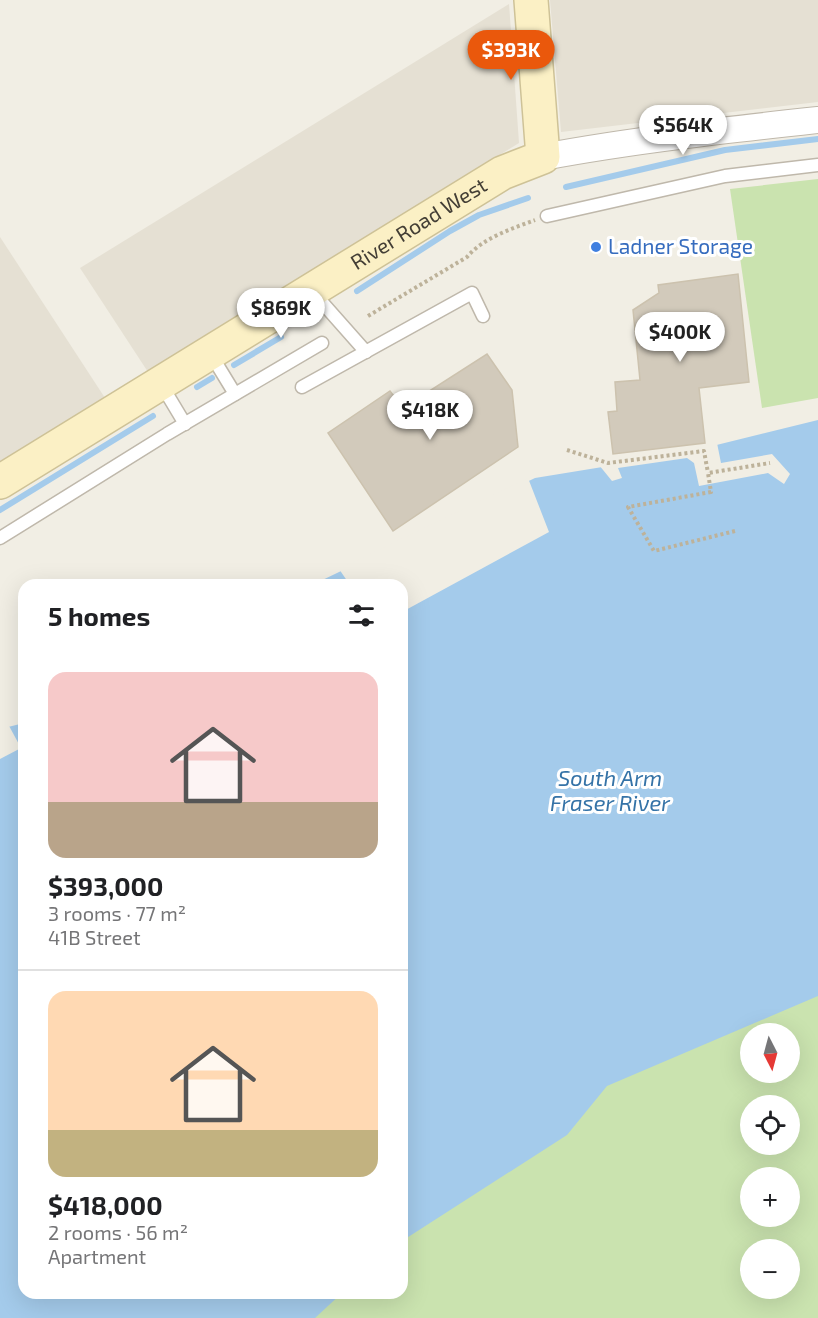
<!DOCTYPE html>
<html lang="en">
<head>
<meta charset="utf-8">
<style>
  body { margin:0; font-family:"Exo 2",sans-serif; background:#f2f2f2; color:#202124; height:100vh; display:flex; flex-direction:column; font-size:22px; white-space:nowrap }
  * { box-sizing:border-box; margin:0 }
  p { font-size:20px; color:#757577 }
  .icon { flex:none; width:33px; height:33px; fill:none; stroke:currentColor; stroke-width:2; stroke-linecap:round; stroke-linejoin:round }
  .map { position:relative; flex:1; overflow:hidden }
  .drawer { position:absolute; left:18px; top:579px; width:390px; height:720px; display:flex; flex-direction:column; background:#fff; border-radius:18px; box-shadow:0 6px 24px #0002 }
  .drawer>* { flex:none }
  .needle { width:39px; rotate:174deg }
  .buttons { position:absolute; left:740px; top:1023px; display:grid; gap:12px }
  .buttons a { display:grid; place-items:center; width:60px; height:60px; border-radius:50%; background:#fff; box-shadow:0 6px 24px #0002; font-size:30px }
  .price { position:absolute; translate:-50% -51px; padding:0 14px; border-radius:21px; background:#fff; color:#222; font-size:20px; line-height:39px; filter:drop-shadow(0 2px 3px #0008) }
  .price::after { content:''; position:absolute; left:50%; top:36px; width:18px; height:14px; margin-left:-9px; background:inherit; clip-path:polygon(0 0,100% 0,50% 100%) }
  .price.selected { background:#ea580c; color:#fff }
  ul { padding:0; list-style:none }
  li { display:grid; align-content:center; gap:12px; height:318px; padding:0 30px }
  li+li { border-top:2px solid #e0e0e0 }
  li span { display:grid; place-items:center; height:186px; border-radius:18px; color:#555 }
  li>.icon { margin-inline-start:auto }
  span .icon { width:108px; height:108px; fill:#fffc; stroke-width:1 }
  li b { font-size:26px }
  h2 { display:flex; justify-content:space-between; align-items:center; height:72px; padding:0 30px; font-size:26px }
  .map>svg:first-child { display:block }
  .residential { fill:#e5e0d3 }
  .green { fill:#cae3af; fill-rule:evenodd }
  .water { fill:#a4cbeb }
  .pier { fill:#f1eee4 }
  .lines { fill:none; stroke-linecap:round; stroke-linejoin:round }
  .stream { stroke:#a4cbeb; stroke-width:6 }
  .building { fill:#d2cabb; stroke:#ccc2ae; stroke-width:1.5 }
  .lane-casing { stroke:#bfb8ab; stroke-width:15 }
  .street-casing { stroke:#bfb8ab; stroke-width:28 }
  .secondary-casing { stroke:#cec297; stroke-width:36 }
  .path { stroke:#bdb29a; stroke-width:4; stroke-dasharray:3 3; stroke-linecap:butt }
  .lane { stroke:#fff; stroke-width:12 }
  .street { stroke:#fff; stroke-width:26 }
  .secondary { stroke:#fbf0c5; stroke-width:33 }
  .shop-dot { fill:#3f7fe0; stroke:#fff; stroke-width:2 }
  .labels { text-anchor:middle; stroke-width:6; stroke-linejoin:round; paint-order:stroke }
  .street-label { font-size:21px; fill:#433e35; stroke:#fff }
  .shop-label { font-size:21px; fill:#366cbe; stroke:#fff; text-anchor:start }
  .water-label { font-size:22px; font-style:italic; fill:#3573a7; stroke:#fff }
</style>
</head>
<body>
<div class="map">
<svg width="818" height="1318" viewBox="0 0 818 1318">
  <rect width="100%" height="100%" fill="#f1eee4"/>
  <g class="residential">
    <path d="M550,0h268v102l-257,30z"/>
    <path d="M509,4l10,139 -371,229 -68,-104z"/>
    <path d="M0,237l105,161 -105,67z"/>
  </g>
  <g class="green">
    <path d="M818,179v219l-56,10 -32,-219z"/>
    <path d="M818,804v514h-803l19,-25h368v-318zM750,1034h39v38h-39zM750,1106h39v38h-39zM750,1178h39v38h-39zM750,1250h39v38h-39z"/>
  </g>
  <g class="water">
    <path d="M818,420v576l-211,90 -40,49 -165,106v-656h-90l223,-107 141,-23z"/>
    <path d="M24,723v570h318l-27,25h-315v-589z"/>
  </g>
  <g class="pier">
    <path d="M717,443l4,20 51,-9 18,20 -6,10 -16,-11 -69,13 -5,-23 -7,-5 -69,10 4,10 -10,3 -13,-16 77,-13z"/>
    <path d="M528,478l21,54 -147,80v-27h-52l-11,-16z"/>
    <path d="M8,724l13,24 -21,11v-33z"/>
  </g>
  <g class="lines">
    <g class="stream">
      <path d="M566,187l159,-37 93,-11"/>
      <path d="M357,291l93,-60 29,-16 49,-17"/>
      <path d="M234,365l47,-28"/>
      <path d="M197,387l15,-9"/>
      <path d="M0,510l153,-94"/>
    </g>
  </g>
  <g class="building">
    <path d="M738,274l11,108 -50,6 6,55 -92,11 -5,-42 9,-1 -2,-29 25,-2 -7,-70 26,-17 -1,-8z"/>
    <path d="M487,354l25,36 6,57 -125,84 -65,-98 62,-42 13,17z"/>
  </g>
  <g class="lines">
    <defs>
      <g id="lane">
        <path d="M547,216l178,-40 93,-11"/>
        <path d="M312,291l54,61"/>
        <path d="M210,353l25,41"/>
        <path d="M161,384l24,40"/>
        <path d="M302,387l170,-94 11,23"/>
        <path d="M0,538l167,-104 155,-91"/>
      </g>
      <path id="street" d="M543,157c91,-17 183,-27 275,-37"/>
      <g id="secondary">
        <path id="s1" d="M0,482l502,-309 41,-16 -12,-157"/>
      </g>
    </defs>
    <use href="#lane" class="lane-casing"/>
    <use href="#street" class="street-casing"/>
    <use href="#secondary" class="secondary-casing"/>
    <g class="path">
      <path d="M368,316l99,-59c16,-19 44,-28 68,-37"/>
      <path d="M567,450l41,13 96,-12 4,22"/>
      <path d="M735,531l-81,20 -26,-44 83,-15 -3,-19 62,-10"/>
    </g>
    <use href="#lane" class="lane"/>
    <use href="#street" class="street"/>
    <use href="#secondary" class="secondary"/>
  </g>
  <circle class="shop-dot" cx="596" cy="247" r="6"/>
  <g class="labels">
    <g class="street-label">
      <text dy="7" stroke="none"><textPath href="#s1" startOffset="492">River Road West</textPath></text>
    </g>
    <g class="shop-label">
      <text x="608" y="254">Ladner Storage</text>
    </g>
    <g class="water-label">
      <text x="610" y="786">South Arm<tspan x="610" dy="25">Fraser River</tspan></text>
    </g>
  </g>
</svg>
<div class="buttons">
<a><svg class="needle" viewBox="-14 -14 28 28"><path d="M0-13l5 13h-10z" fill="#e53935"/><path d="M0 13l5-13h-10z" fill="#757577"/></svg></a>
<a><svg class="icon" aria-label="locate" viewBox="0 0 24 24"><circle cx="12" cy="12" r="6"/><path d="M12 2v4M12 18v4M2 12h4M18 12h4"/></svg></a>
<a>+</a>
<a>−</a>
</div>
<b class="price selected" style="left:511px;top:81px">$393K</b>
<b class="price" style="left:683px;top:156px">$564K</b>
<b class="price" style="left:281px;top:339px">$869K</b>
<b class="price" style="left:680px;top:363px">$400K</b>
<b class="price" style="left:430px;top:441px">$418K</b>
<section class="drawer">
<h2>5 homes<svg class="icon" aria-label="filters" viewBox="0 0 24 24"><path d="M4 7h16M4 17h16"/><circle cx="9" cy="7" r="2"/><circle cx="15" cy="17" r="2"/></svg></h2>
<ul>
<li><span style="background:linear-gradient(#f6c9c9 70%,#b9a48a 0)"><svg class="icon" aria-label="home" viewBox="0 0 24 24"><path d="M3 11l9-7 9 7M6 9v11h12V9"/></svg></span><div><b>$393,000</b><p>3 rooms · 77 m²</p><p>41B Street</p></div></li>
<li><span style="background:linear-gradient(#ffd9b3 75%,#c2b280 0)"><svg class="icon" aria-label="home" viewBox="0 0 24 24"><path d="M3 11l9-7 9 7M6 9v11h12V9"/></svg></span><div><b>$418,000</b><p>2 rooms · 56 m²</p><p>Apartment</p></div></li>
</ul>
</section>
</div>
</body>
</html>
